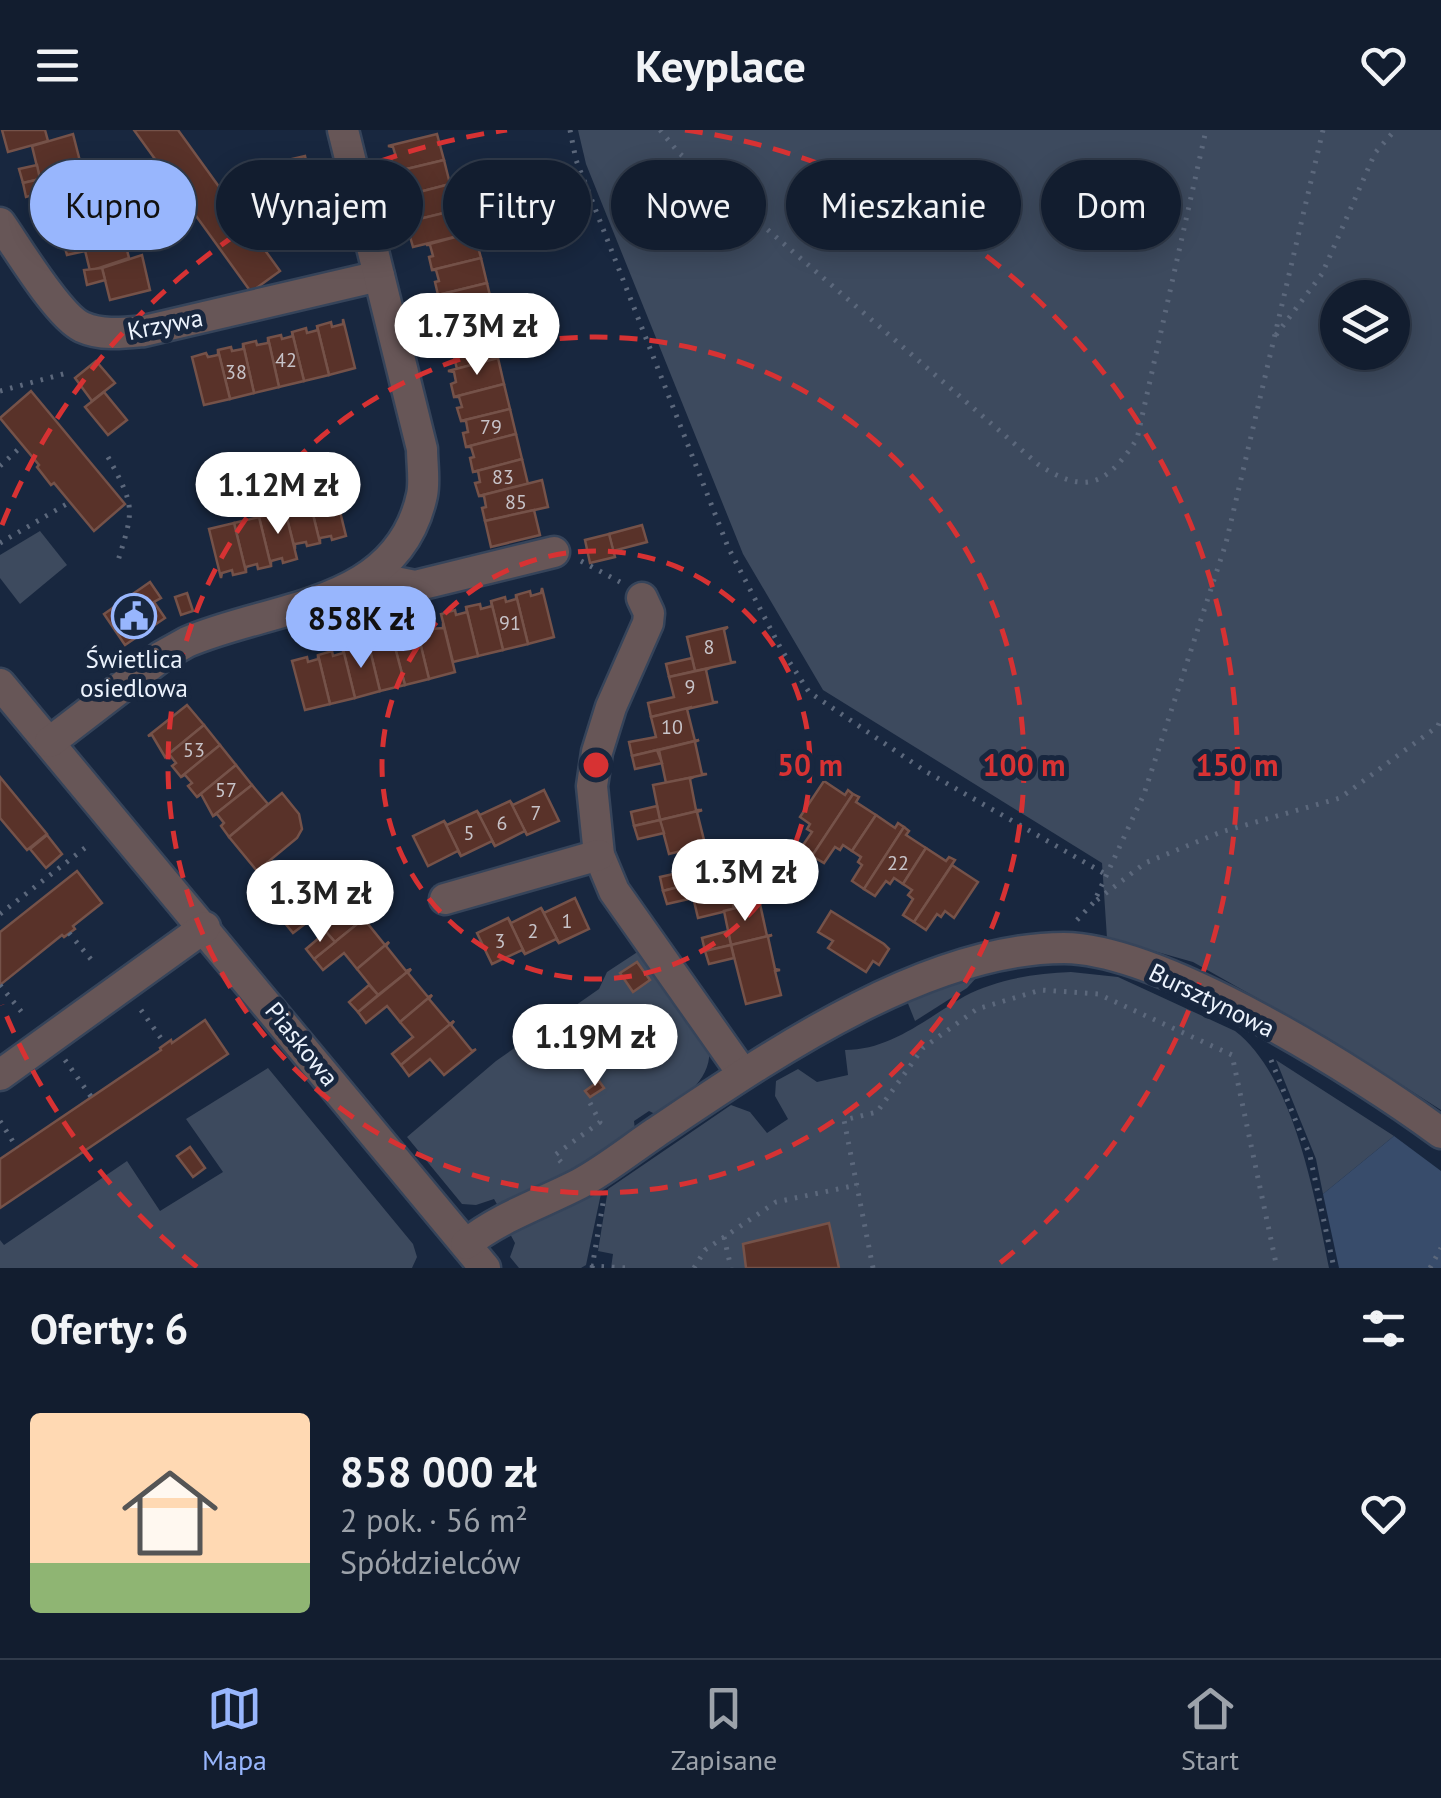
<!DOCTYPE html>
<html lang="pl">
<head>
<meta charset="utf-8">
<style>
  body { margin:0; font-family:"PT Sans",sans-serif; background:#1b2637; color:#f1f3f6; height:100vh; display:flex; flex-direction:column; font-size:38px; white-space:nowrap }
  * { box-sizing:border-box; margin:0 }
  p { font-size:32px; color:#9ca2aa }
  .icon { flex:none; width:55px; height:55px; fill:none; stroke:currentColor; stroke-width:2; stroke-linecap:round; stroke-linejoin:round }
  .map { position:relative; height:1138px; overflow:hidden }
  .panel { display:flex; flex-direction:column; background:#121d2f; flex:1 }
  .panel>* { flex:none }
  .guide { position:absolute; left:30px; top:30px; width:1382px; height:90px; display:flex; gap:20px }
  .controls { position:absolute; left:1320px; top:150px; display:grid; gap:20px }
  .controls a { display:grid; place-items:center; width:90px; height:90px; border-radius:50%; background:#121d2f; box-shadow:0 5px 25px #0003,0 0 0 2px #313b4b; font-size:50px }
  .price { position:absolute; translate:-50% -85px; padding:0 22px; border-radius:35px; background:#fff; color:#222; font-size:32px; line-height:65px; filter:drop-shadow(0 2px 5px #0008) }
  .price::after { content:''; position:absolute; left:50%; top:60px; width:30px; height:22px; margin-left:-15px; background:inherit; clip-path:polygon(0 0,100% 0,50% 100%) }
  .price.current { background:#98b6fd; color:#111 }
  ul { padding:0; list-style:none }
  li { display:flex; align-items:center; gap:30px; height:250px; padding:0 30px }
  li span { display:grid; place-items:center; flex:none; width:280px; height:200px; border-radius:10px; color:#555 }
  li>.icon { margin-inline-start:auto }
  span .icon { width:120px; height:120px; fill:#fffc; stroke-width:1 }
  li b { font-size:42px }
  h2 { display:flex; justify-content:space-between; align-items:center; height:120px; padding:0 30px; font-size:42px }
  .chip { padding:0 35px; border-radius:45px; background:#121d2f; box-shadow:0 5px 25px #0003,0 0 0 2px #313b4b; font-size:35px; line-height:90px }
  .chip.current { background:#98b6fd; color:#111 }
  header { display:flex; justify-content:space-between; align-items:center; height:130px; padding:0 30px; background:#121d2f; font-size:45px; font-weight:700 }
  .dock { display:flex; justify-content:space-around; align-items:center; height:140px; border-top:2px solid #313b4b; background:#121d2f; font-size:28px; color:#9ca2aa }
  .dock a { display:grid; justify-items:center; gap:5px }
  .dock .current { color:#98b6fd }
  .map>svg:first-child { display:block }
  .green { fill:#3d4a5e; fill-rule:evenodd }
  .forest { fill:#384c6b }
  .building { fill:#593229; stroke:#755249; stroke-width:2.5 }
  .lines { fill:none; stroke-linecap:round; stroke-linejoin:round }
  .minor-casing { stroke:#36445a; stroke-width:35 }
  .path { stroke:#5c687c; stroke-width:5; stroke-dasharray:2.5 8; stroke-linecap:butt }
  .minor { stroke:#675657; stroke-width:30 }
  .ring { fill:none; stroke:#d73233; stroke-width:5; stroke-dasharray:18 12 }
  .labels { text-anchor:middle; stroke-width:10; stroke-linejoin:round; paint-order:stroke }
  .number-label { font-size:20px; fill:#c7c3c8 }
  .street-label { font-size:25px; fill:#ecf3fd; stroke:#18273f }
  .poi-label { font-size:25px; fill:#ecf3fd; stroke:#18273f }
  .centre { fill:#d73233; stroke:#18273f; stroke-width:5 }
  .ring-label { font-size:30px; text-anchor:middle; font-weight:bold; fill:#d73233; stroke:#18273f; stroke-width:10; stroke-linejoin:round; paint-order:stroke }
</style>
</head>
<body>
<header><svg class="icon" aria-label="menu" viewBox="0 0 24 24"><path d="M4 6h16M4 12h16M4 18h16"/></svg>Keyplace<svg class="icon" aria-label="heart" viewBox="0 0 24 24"><path d="M12 20l-8-8c-3-5 5-10 8-4 3-6 11-1 8 4z"/></svg></header>
<div class="map">
<svg width="1441" height="1138" viewBox="0 0 1441 1138">
  <rect width="100%" height="100%" fill="#18273f"/>
  <g class="green">
    <path d="M578,0h863v980l-113,-72 -135,-76 -86,-24 -5,-75 -279,-173 -80,-136 -157,-390zM1338,168h54v54h-54z"/>
    <path d="M40,401l27,34 -47,39 -20,-26v-23z"/>
    <path d="M642,819l67,94c5,37 -25,54 -52,72l-8,-4 -15,10 1,9 -61,41 -76,35 -4,-7 -18,6 -14,-1 -55,-67 89,-76 103,-72 8,-17z"/>
    <path d="M1071,842l47,5 117,54c59,45 80,167 94,237h-718l2,-14 -15,-3 10,-62 123,-84 19,7 17,21 21,-14 -13,-23 1,-15 22,-12 19,13 31,-7 -3,-25c46,0 82,-32 120,-54 30,-16 70,-23 106,-24z"/>
    <path d="M977,847l-10,11 -52,33 -8,-20z"/>
    <path d="M1276,930l118,76 -71,58 -7,-35z"/>
    <path d="M268,938l145,176 4,13 -5,11h-412v-28l4,5 123,-84 33,50 63,-39 -37,-53z"/>
    <path d="M603,1054l-17,81 -5,3h-62l-9,-11 5,-14 -6,-11z"/>
  </g>
  <path class="forest" d="M1394,1006l47,35v97h-102l-16,-74z"/>
  <g class="building">
    <path d="M2,0h43l3,11 -40,11z"/>
    <path d="M134,0h44l102,141 -29,21z"/>
    <path d="M73,4l9,35 -42,10 -8,-33z"/>
    <path d="M437,4l7,26 -50,12 -3,-14 5,-1 -3,-10 -5,-1z"/>
    <path d="M305,26l3,13 -43,10 -3,-13z"/>
    <path d="M444,30l6,24 -50,13 -3,-14 5,-1 -3,-10h-5z"/>
    <path d="M37,35l3,14 -17,4 -4,-14z"/>
    <path d="M310,38l11,46 -3,5 -19,5 -7,-8 -15,4 -9,-27 3,-1 -2,-12 -4,-1z"/>
    <path d="M82,39l7,31 -40,12 -9,-33z"/>
    <path d="M40,49l4,13 -18,5 -3,-14z"/>
    <path d="M450,54l6,26 -49,12 -4,-14 5,-1 -3,-10h-5z"/>
    <path d="M101,66l8,33 -40,12 -8,-32z"/>
    <path d="M61,79l4,12 -19,4 -4,-14z"/>
    <path d="M456,80l6,25 -49,12 -4,-14 5,-1 -2,-10h-5z"/>
    <path d="M121,96l8,32 -39,13 -8,-33z"/>
    <path d="M474,102l7,26 -49,12 -3,-13 4,-1 -3,-11h-4z"/>
    <path d="M82,108l3,13 -18,4 -4,-14z"/>
    <path d="M142,125l8,35 -40,10 -8,-32z"/>
    <path d="M481,128l6,25 -49,12 -3,-13 4,-1 -3,-11h-4z"/>
    <path d="M102,138l3,12 -18,5 -3,-15z"/>
    <path d="M487,153l6,25 -49,12 -1,-25h-5z"/>
    <path d="M493,178l6,25 -48,13 -4,-14 4,-1 -2,-11h-5z"/>
    <path d="M343,189l12,49 -26,7 -12,-49 14,-4 1,5 11,-3z"/>
    <path d="M317,196l12,49 -25,6 -12,-49 14,-4 1,5 11,-3z"/>
    <path d="M292,202l12,49 -25,6 -11,-49 13,-3 1,4 11,-3z"/>
    <path d="M488,206l3,12 -37,9 -3,-11z"/>
    <path d="M268,208l11,49 -25,6 -11,-49 13,-3 1,4 11,-2z"/>
    <path d="M243,214l11,49 -24,6 -12,-49 13,-3 1,4 11,-2z"/>
    <path d="M491,218l3,11 -37,10 -3,-12z"/>
    <path d="M218,220l12,49 -26,6 -12,-48 14,-4 2,4 10,-2z"/>
    <path d="M498,228l6,26 -50,13 -3,-13 5,-2 -2,-10 -6,-1z"/>
    <path d="M96,231l19,22 -23,18 -17,-23z"/>
    <path d="M504,254l6,25 -49,12 -4,-13 5,-1 -3,-10h-5z"/>
    <path d="M31,261l94,113 -31,27 -40,-48 -3,2 -14,-18 2,-2 -39,-47z"/>
    <path d="M104,262l23,28 -19,15 -23,-28z"/>
    <path d="M510,279l6,25 -50,13 -3,-14 5,-1 -2,-11h-5z"/>
    <path d="M516,304l6,25 -49,13 -3,-14 4,-1 -3,-10h-5z"/>
    <path d="M522,329l6,25 -49,12 -4,-13 5,-1 -2,-11 -5,1z"/>
    <path d="M542,350l6,27 -63,14 -3,-13 4,-1 -2,-11h-5z"/>
    <path d="M334,357l12,49 -14,4 -1,-4 -11,2v5l-12,-49z"/>
    <path d="M308,364l12,49 -13,3 -1,-4 -11,2v5l-13,-49z"/>
    <path d="M285,380l12,49 -14,4 -1,-5 -11,3v5l-12,-49z"/>
    <path d="M534,380l6,25 -49,12 -6,-26z"/>
    <path d="M259,387l12,49 -13,3 -1,-5 -11,3v5l-12,-49z"/>
    <path d="M234,393l12,49 -13,3 -1,-5 -10,3 -1,5 -12,-49z"/>
    <path d="M642,395l5,17 -34,9 -4,-17z"/>
    <path d="M609,404l6,23 -25,6 -5,-23z"/>
    <path d="M150,452l11,16 -7,4 11,16 -40,27 -21,-31z"/>
    <path d="M542,458l12,49 -26,7 -12,-49 14,-4 1,5 10,-3z"/>
    <path d="M187,463l6,18 -12,4 -6,-18z"/>
    <path d="M516,465l12,49 -25,6 -12,-49 14,-4 1,5 10,-3z"/>
    <path d="M491,471l12,49 -25,6 -12,-49 14,-3 1,5 11,-3z"/>
    <path d="M466,477l12,49 -25,6 -12,-48 14,-4 1,5 11,-3z"/>
    <path d="M443,493l12,49 -26,7 -12,-49 26,-2z"/>
    <path d="M728,497l-4,3 7,32h5l-41,9 -8,-34z"/>
    <path d="M417,500l12,49 -24,6 -13,-49 26,-2z"/>
    <path d="M392,506l13,49 -25,6 -12,-49 13,-3 1,4 11,-3z"/>
    <path d="M368,512l12,49 -25,7 -12,-49 13,-4 1,4 11,-2z"/>
    <path d="M343,519l12,49 -25,6 -12,-49 14,-4 1,5 10,-3z"/>
    <path d="M318,525l12,49 -25,6 -13,-49 15,-4 1,5 10,-3z"/>
    <path d="M692,528l3,13 -26,6 -3,-13z"/>
    <path d="M710,538l-4,2 7,32h5l-67,15 -3,-14 26,-6 -5,-20z"/>
    <path d="M187,575l17,20 -39,32 -13,-22 -4,1z"/>
    <path d="M692,577l-5,2 8,32 4,-1 -67,16 -3,-14 27,-5 -5,-20z"/>
    <path d="M204,595l16,20 -39,32 -9,-11 4,-3 -7,-9 -4,3z"/>
    <path d="M699,610l-4,2 7,32h5l-41,9 -7,-33z"/>
    <path d="M220,615l16,20 -39,32 -9,-11 4,-3 -7,-8 -4,2z"/>
    <path d="M657,620l5,13 -27,6 -3,-13z"/>
    <path d="M236,635l16,20 -39,31 -12,-22 -4,3z"/>
    <path d="M0,647l47,57 -20,16 -27,-32z"/>
    <path d="M694,647l-4,2 6,31h6l-42,10 -7,-35z"/>
    <path d="M824,651l21,14 3,-5 5,4 -41,62 -11,-8 11,-16 -5,-3 3,-5 -10,-7z"/>
    <path d="M252,655l16,19 -39,33 -8,-11 3,-3 -7,-9 -4,2z"/>
    <path d="M544,660l15,31 -32,14 -17,-34 3,4z"/>
    <path d="M282,663l17,21 3,15 -5,9 -40,33 -28,-34z"/>
    <path d="M853,664l6,3 -3,5 20,13 -24,36 -9,-6 -3,5 -5,-3 -11,16 -12,-7z"/>
    <path d="M510,671l17,34 -2,-4 -30,15 -18,-35 3,4z"/>
    <path d="M657,676l3,14 -26,6 -3,-14z"/>
    <path d="M702,680l-5,2 8,32h5l-41,10 -9,-34z"/>
    <path d="M477,681l18,35 -3,-5 -31,15 -17,-35 3,4z"/>
    <path d="M876,685l19,13 3,-5 6,4 -40,62 -12,-8 10,-16 -4,-3 3,-5 -9,-6z"/>
    <path d="M660,690l4,13 -26,6 -4,-13z"/>
    <path d="M444,691l17,35 -3,-5 -30,15 -15,-30z"/>
    <path d="M904,697l5,4 -3,4 20,13 -23,36 -9,-6 -4,6 -4,-3 -11,15 -11,-7z"/>
    <path d="M47,705l15,19 -16,14 -16,-19z"/>
    <path d="M723,711l-5,2 8,32h5l-41,9 -8,-34z"/>
    <path d="M926,718l20,13 3,-4 6,3 -41,62 -11,-7 10,-16 -5,-4 4,-5 -9,-6z"/>
    <path d="M323,732l-2,5 20,25 4,-3 -32,27 -22,-27z"/>
    <path d="M952,735l26,17 -24,36 -9,-7 -4,6 -4,-3 -11,16 -12,-8z"/>
    <path d="M77,741l25,32 -29,23 2,3 -11,8 -2,-2 -62,50v-53z"/>
    <path d="M687,741l3,13 -27,7 -3,-14z"/>
    <path d="M731,745l-5,2 8,31h5l-41,10 -8,-34z"/>
    <path d="M690,754l3,14 -26,6 -4,-13z"/>
    <path d="M345,759l-3,4 21,25 4,-2 -32,26 -22,-26z"/>
    <path d="M575,768l14,31 -30,14 -18,-35 3,5z"/>
    <path d="M764,771l-4,3 7,32 5,-1 -41,10 -7,-34z"/>
    <path d="M305,775l9,12 -21,16 -9,-11z"/>
    <path d="M541,778l18,35 -3,-4 -31,15 -17,-36 3,5z"/>
    <path d="M831,781l53,33 5,5 -10,16 -6,-4 -7,11 -38,-24 5,-7 -15,-9z"/>
    <path d="M367,786l-3,3 21,26 4,-3 -32,27 -13,-16 -21,17 -9,-11z"/>
    <path d="M508,788l17,36 -3,-4 -30,14 -15,-31z"/>
    <path d="M728,801l3,14 -26,6 -3,-13z"/>
    <path d="M326,802l9,10 -21,17 -8,-10z"/>
    <path d="M772,805l-4,2 7,32 5,1 -5,1 6,24 -35,9 -15,-59z"/>
    <path d="M389,812l-3,4 20,25 5,-2 -33,26 -21,-26z"/>
    <path d="M731,815l3,13 -25,6 -4,-13z"/>
    <path d="M637,832l13,18 -17,12 -13,-19z"/>
    <path d="M411,839l-3,4 20,24 4,-2 -32,27 -13,-16 -21,17 -8,-11z"/>
    <path d="M369,855l9,10 -20,17 -9,-10z"/>
    <path d="M432,865l-3,4 21,25 4,-3 -53,44 -9,-11 21,-17 -13,-15z"/>
    <path d="M205,890l23,34 -228,154v-49l161,-109 -1,-2 11,-8 1,3z"/>
    <path d="M454,891l-3,4 21,26 4,-2 -32,26 -14,-16 -21,17 -8,-11z"/>
    <path d="M599,951l5,7 -14,9 -5,-6z"/>
    <path d="M190,1017l15,21 -12,9 -16,-21z"/>
    <path d="M829,1093l10,45h-93l-3,-24z"/>
  </g>
  <g class="lines">
    <defs>
      <g id="minor">
        <path d="M0,93c17,24 58,93 82,104 20,9 42,6 62,4l235,-55"/>
        <path d="M374,443l21,9 20,4 139,-34"/>
        <path d="M642,468l7,15 -1,10 -37,84 -14,45 -5,34 7,69 15,36 129,183"/>
        <path d="M0,554l485,584"/>
        <path d="M50,612l112,-86 25,-14c86,-37 211,-34 235,-147 3,-14 0,-31 0,-46l-79,-319"/>
        <path d="M445,769l154,-44"/>
        <path d="M0,945l205,-148"/>
        <path d="M466,1114c34,-27 74,-40 113,-60 26,-14 51,-34 76,-51 112,-75 269,-185 409,-185 99,1 296,125 377,185"/>
      </g>
    </defs>
    <use href="#minor" class="minor-casing"/>
    <g class="path">
      <path d="M570,0l6,30 152,387 53,102 28,43 116,79 182,104"/>
      <path d="M660,0l18,22 361,313c48,31 68,19 98,-26l69,-309"/>
      <path d="M1276,205l46,-61 53,-121 20,-23"/>
      <path d="M0,261l67,-18"/>
      <path d="M108,327c28,51 26,52 9,107"/>
      <path d="M0,336l23,-21"/>
      <path d="M0,413l70,-41"/>
      <path d="M581,431l39,21"/>
      <path d="M1097,770l48,-37 76,-31 119,-34 98,-72 3,-8"/>
      <path d="M0,784l90,-70"/>
      <path d="M1077,790l17,-18 50,-108 82,-251 97,-413"/>
      <path d="M69,803l25,30"/>
      <path d="M0,855l24,30"/>
      <path d="M141,880l24,34"/>
      <path d="M65,930l27,38"/>
      <path d="M1271,930l39,96 24,112"/>
      <path d="M0,991l17,27"/>
      <path d="M561,1032l-6,-7 45,-33 -10,-19"/>
      <path d="M724,1107l7,31"/>
      <path d="M591,1136l37,2"/>
      <path d="M592,1138l11,-65"/>
      <path d="M694,1138l11,-18 71,-48 81,-17"/>
      <path d="M873,1138l-29,-148 33,-8 46,-64 54,-39 64,-19 57,4 134,61 45,213"/>
      <path d="M1430,1138l11,-20"/>
    </g>
    <use href="#minor" class="minor"/>
  </g>
  <g class="ring">
    <circle cx="596" cy="635" r="214"/>
    <circle cx="596" cy="635" r="428"/>
    <path d="M197 1137A641 641 0 0 1 2 875M2 395A641 641 0 0 1 507 0M685 0A641 641 0 0 1 995 1137"/>
  </g>
  <defs>
    <symbol id="civic-ring" viewBox="-11 -11 22 22"><circle r="9.5" fill="#18273f" stroke="#98b6fd" stroke-width="1.5"/><path d="M-.6-6.5H3V-4.5H.6V-3L4-1V1h2V6H-6V1h2V-1L-.6-3ZM-1.2 2.5V6h2.4V2.5Z" fill="#98b6fd"/></symbol>
  </defs>
  <g fill-rule="evenodd">
    <use href="#civic-ring" x="109" y="461" width="50" height="50"/>
  </g>
  <g class="labels">
    <g class="number-label">
      <text x="286" y="237">42</text>
      <text x="236" y="249">38</text>
      <text x="491" y="304">79</text>
      <text x="503" y="354">83</text>
      <text x="516" y="379">85</text>
      <text x="510" y="500">91</text>
      <text x="709" y="524">8</text>
      <text x="690" y="564">9</text>
      <text x="672" y="604">10</text>
      <text x="194" y="627">53</text>
      <text x="226" y="667">57</text>
      <text x="536" y="690">7</text>
      <text x="502" y="700">6</text>
      <text x="469" y="710">5</text>
      <text x="898" y="740">22</text>
      <text x="567" y="798">1</text>
      <text x="533" y="808">2</text>
      <text x="500" y="818">3</text>
    </g>
    <g class="street-label">
      <text transform="translate(165 194) rotate(-11)" y="9">Krzywa</text>
      <text transform="translate(1212 870) rotate(26)" y="9">Bursztynowa</text>
      <text transform="translate(302 914) rotate(51)" y="9">Piaskowa</text>
    </g>
    <g class="poi-label">
      <text x="134" y="538">Świetlica<tspan x="134" dy="29">osiedlowa</tspan></text>
    </g>
  </g>
  <circle cx="596" cy="635" r="15" class="centre"/>
  <g class="ring-label">
    <text x="810" y="646">50 m</text>
    <text x="1024" y="646">100 m</text>
    <text x="1237" y="646">150 m</text>
  </g>
</svg>
<div class="controls">
<a><svg class="icon" aria-label="layers" viewBox="0 0 24 24"><path d="M12 4l9 5-9 5-9-5zM3 14l9 5 9-5"/></svg></a>
</div>
<b class="price" style="left:477px;top:248px">1.73M zł</b>
<b class="price" style="left:278px;top:407px">1.12M zł</b>
<b class="price current" style="left:361px;top:541px">858K zł</b>
<b class="price" style="left:745px;top:794px">1.3M zł</b>
<b class="price" style="left:320px;top:815px">1.3M zł</b>
<b class="price" style="left:595px;top:959px">1.19M zł</b>
<div class="guide">
<a class="chip current">Kupno</a>
<a class="chip">Wynajem</a>
<a class="chip">Filtry</a>
<a class="chip">Nowe</a>
<a class="chip">Mieszkanie</a>
<a class="chip">Dom</a>
</div>
</div>
<section class="panel">
<h2>Oferty: 6<svg class="icon" aria-label="filters" viewBox="0 0 24 24"><path d="M4 7h16M4 17h16"/><circle cx="9" cy="7" r="2"/><circle cx="15" cy="17" r="2"/></svg></h2>
<ul>
<li><span style="background:linear-gradient(#ffd9b3 75%,#8fb573 0)"><svg class="icon" aria-label="home" viewBox="0 0 24 24"><path d="M3 11l9-7 9 7M6 9v11h12V9"/></svg></span><div><b>858 000 zł</b><p>2 pok. · 56 m²</p><p>Spółdzielców</p></div><svg class="icon" aria-label="heart" viewBox="0 0 24 24"><path d="M12 20l-8-8c-3-5 5-10 8-4 3-6 11-1 8 4z"/></svg></li>
</ul>
</section>
<nav class="dock">
<a class="current"><svg class="icon" aria-label="map" viewBox="0 0 24 24"><path d="M3 6l6-2 6 2 6-2v14l-6 2-6-2-6 2zM9 4v14M15 6v14"/></svg>Mapa</a>
<a><svg class="icon" aria-label="saved" viewBox="0 0 24 24"><path d="M7 4h10v16l-5-4-5 4z"/></svg>Zapisane</a>
<a><svg class="icon" aria-label="home" viewBox="0 0 24 24"><path d="M3 11l9-7 9 7M6 9v11h12V9"/></svg>Start</a>
</nav>
</body>
</html>
